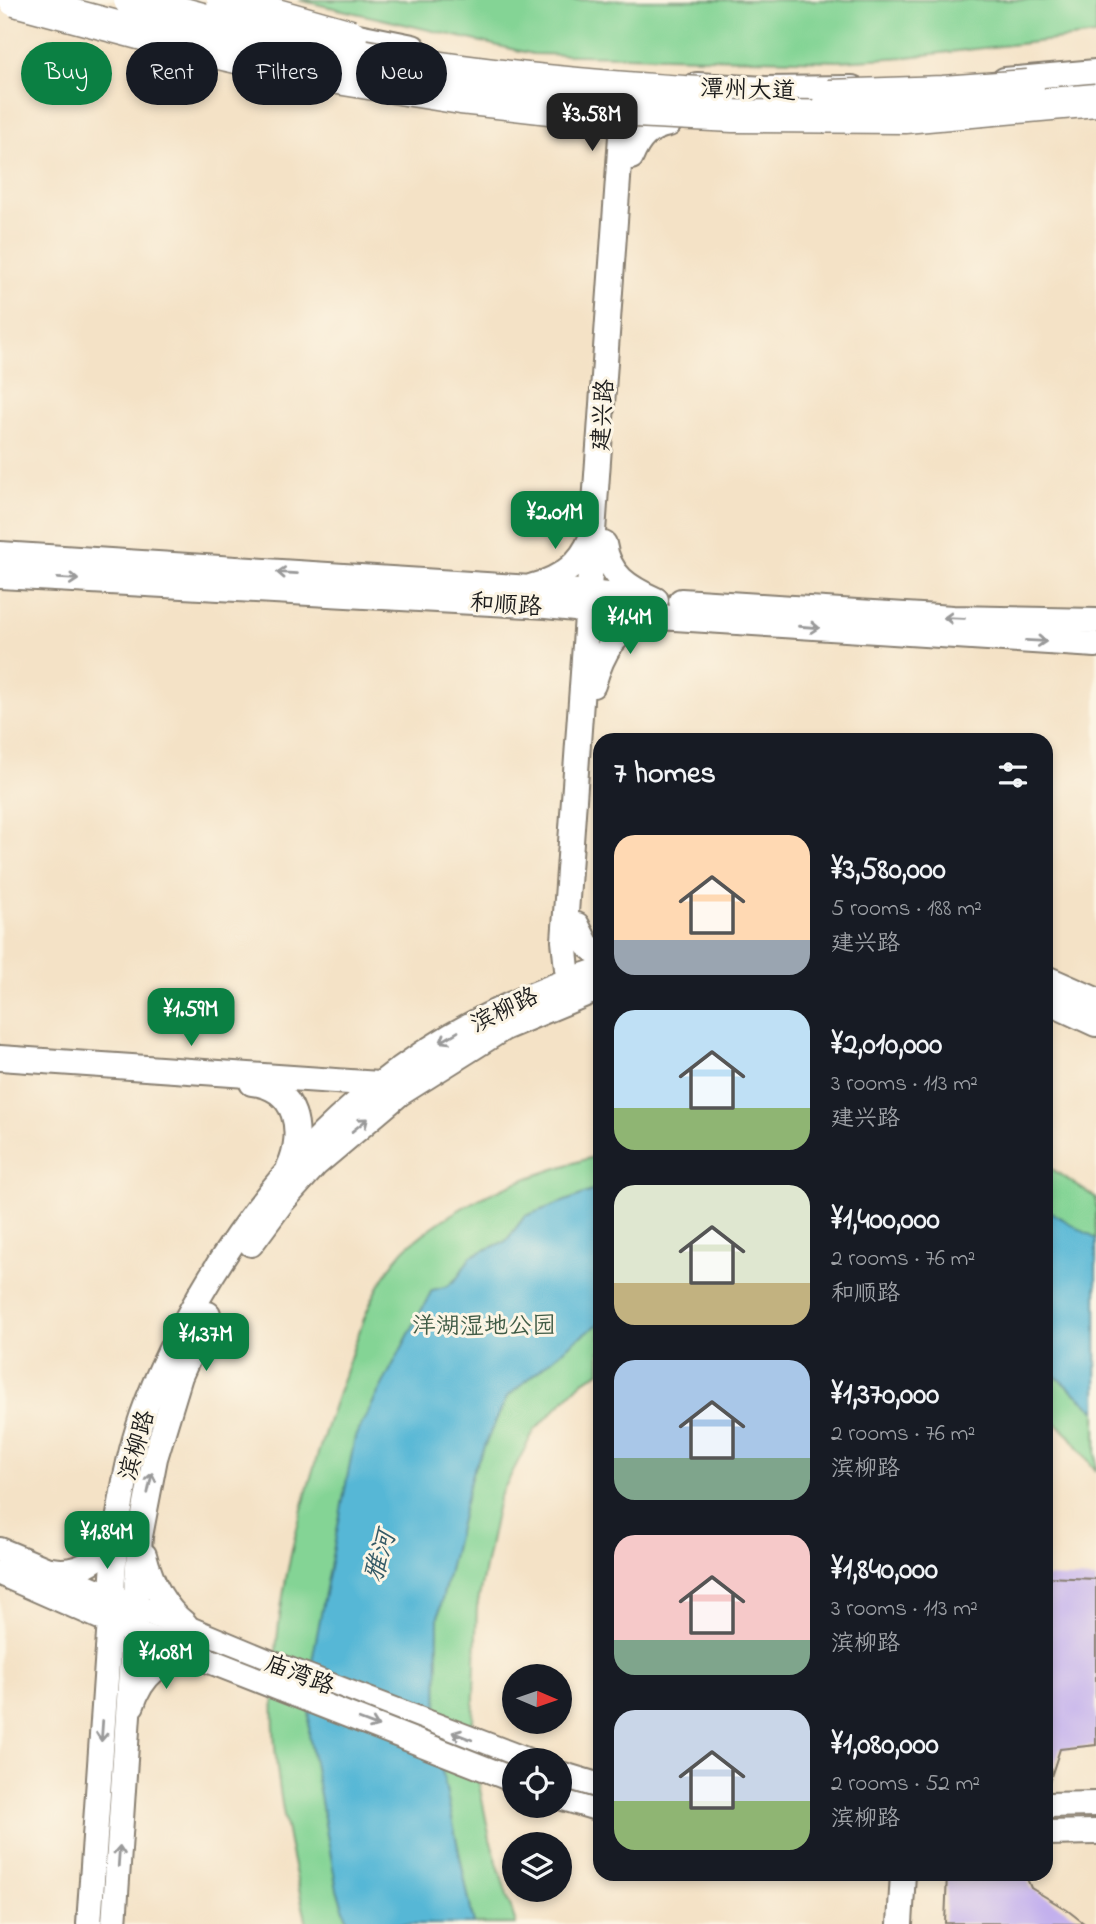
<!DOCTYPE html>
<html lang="en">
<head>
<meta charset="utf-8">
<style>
  body { margin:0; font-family:"Indie Flower","LXGW WenKai TC",sans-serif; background:#242831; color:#f1f3f6; height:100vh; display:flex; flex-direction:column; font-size:26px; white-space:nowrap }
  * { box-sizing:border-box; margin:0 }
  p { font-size:23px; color:#9ea1a6 }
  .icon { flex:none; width:38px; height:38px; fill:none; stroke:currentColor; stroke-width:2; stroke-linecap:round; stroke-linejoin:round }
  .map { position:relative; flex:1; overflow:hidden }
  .drawer { position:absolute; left:593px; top:733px; width:460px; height:1148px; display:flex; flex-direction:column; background:#171b24; border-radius:21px; box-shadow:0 4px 10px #0003 }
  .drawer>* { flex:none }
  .hud { position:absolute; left:21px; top:42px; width:467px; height:63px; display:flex; gap:14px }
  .needle { width:46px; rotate:92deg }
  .tools { position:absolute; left:502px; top:1664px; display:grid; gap:14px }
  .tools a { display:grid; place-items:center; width:70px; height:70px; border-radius:50%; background:#171b24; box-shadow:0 4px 10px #0003; font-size:35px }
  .price { position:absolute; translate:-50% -60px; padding:0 16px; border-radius:14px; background:#0b8043; color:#fff; font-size:23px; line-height:46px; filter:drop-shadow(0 2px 4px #0008) }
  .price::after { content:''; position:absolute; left:50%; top:42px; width:21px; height:16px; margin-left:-10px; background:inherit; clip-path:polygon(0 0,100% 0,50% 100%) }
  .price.on { background:#222; color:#fff }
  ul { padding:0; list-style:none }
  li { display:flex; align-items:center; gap:21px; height:175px; padding:0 21px }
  li span { display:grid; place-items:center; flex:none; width:196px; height:140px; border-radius:21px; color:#555 }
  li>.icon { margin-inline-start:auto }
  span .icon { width:84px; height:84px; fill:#fffc; stroke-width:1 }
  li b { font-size:30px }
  h2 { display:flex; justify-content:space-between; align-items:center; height:84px; padding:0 21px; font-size:30px }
  .tag { padding:0 24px; border-radius:32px; background:#171b24; box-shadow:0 4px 10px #0003; font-size:24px; line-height:63px }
  .tag.on { background:#0b8043; color:#fff }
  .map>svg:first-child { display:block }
  .green { fill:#84d495; stroke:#507858; stroke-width:2 }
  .water { fill:#57b7d6; stroke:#3a6a79; stroke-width:2 }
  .building { fill:#c3b0ed }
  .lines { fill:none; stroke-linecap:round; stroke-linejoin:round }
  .secondary-casing { stroke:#887f71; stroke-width:28 }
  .primary-casing { stroke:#887f71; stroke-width:32 }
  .secondary { stroke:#fff; stroke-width:24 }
  .primary { stroke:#fff; stroke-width:28 }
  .secondary-bridge-casing { stroke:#887f71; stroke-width:28; stroke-linecap:butt }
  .highway-bridge-casing { stroke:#887f71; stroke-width:35; stroke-linecap:butt }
  .secondary-bridge { stroke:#fff; stroke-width:24 }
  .highway-bridge { stroke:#fff; stroke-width:32 }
  .oneway { stroke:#999 }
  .labels { text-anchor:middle; stroke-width:6; stroke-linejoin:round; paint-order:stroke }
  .street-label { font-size:24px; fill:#1c1c1c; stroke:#fcf5e5 }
  .park-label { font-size:24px; fill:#405c46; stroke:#fcf5e5 }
  .water-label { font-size:26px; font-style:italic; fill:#345a66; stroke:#fcf5e5 }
</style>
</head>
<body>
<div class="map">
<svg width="1096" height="1924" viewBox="0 0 1096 1924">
  <rect width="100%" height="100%" fill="#fcf5e5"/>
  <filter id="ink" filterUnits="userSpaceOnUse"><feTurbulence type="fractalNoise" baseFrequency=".0143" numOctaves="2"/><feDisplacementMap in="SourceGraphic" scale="14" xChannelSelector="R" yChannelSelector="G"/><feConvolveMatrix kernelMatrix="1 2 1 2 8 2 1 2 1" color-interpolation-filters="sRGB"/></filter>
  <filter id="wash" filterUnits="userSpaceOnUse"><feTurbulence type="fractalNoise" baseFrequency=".00686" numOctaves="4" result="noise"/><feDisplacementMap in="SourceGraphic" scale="28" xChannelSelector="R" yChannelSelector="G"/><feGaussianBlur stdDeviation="1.57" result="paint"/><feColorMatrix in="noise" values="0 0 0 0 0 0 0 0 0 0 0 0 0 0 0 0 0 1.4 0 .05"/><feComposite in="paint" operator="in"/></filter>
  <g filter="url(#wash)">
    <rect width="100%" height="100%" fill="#f4e2c6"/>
    <g class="green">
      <path d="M299,0h797v35l-189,22 -69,4 -305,-7z"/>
      <path d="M600,1155v217l-17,9 -49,50 -35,67 -22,109 -5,142 18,90 26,85h-209c-12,-52 -24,-103 -30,-156 -15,-129 20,-258 62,-378 17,-47 30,-101 64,-139 5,-6 13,-11 20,-17 52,-41 115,-61 177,-79z"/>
      <path d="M1046,1165l50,33v273l-26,-35 -23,-21z"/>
    </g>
    <g class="water">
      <path d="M600,1188v135l-27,19 -66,55 -35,76 -34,144 -1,129 37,178h-125l-12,-34 -28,-155 2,-69 44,-229 77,-147 16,-4 9,-8 14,-22 35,-15 19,-25z"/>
      <path d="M1046,1209l50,30v172l-49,-42z"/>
    </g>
    <g id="blocks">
      <g class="building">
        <path d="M1046,1577l50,2v166l-36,4 -11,34h-3z"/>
        <path d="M947,1874h78l6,14 36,22 18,14 -140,-1z"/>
      </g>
    </g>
  </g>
  <g filter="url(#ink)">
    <use href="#blocks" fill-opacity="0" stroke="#887f71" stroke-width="2"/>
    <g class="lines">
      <defs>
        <g id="secondary">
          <path d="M631,157c8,-19 17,-29 38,-33"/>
          <path d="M604,544c5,32 24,43 52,56"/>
          <path d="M0,554l548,35 79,8"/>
          <path d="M0,576l546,30 97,10 453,29"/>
          <path d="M533,586c27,-7 48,-22 58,-48"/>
          <path d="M681,601l272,17 143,3"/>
          <path d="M593,685c9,-32 22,-58 57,-66"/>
          <path d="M577,925l10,20 13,10"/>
          <path d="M1046,978l50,22"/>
          <path d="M575,992l-8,-23 -3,-28 60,-847"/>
          <path d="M1046,1001l50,23"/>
          <path d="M0,1058l379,26"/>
          <path d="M252,1083c45,4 53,49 37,84"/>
          <path d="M251,1244l31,-42 34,-38 83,-70 105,-66 96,-40"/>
          <path d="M0,1550l271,113 255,97"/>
          <path d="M144,1555c7,27 19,52 41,69"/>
          <path d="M52,1570c28,5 55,-13 63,-40"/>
          <path d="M0,1573l134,59 58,22"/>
          <path d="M132,1705c10,-31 29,-45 60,-51"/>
          <path d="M560,1797l40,12"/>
          <path d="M1046,1805l50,-1"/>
          <path d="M1046,1833l50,-1"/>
          <path d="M89,1924l27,-391c6,-35 11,-70 22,-104 14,-46 38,-92 62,-134 93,-161 223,-269 400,-325"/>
          <path d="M114,1924l26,-388 15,-78 25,-82 28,-62"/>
          <path d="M900,1924l3,-50"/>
        </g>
        <g id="primary">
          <path d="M328,32l84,17"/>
          <path d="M1005,82l91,-8"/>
          <path d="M697,87l68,4 87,-1"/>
        </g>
      </defs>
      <use href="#secondary" class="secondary-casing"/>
      <use href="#primary" class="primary-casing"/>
      <use href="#secondary" class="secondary"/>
      <use href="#primary" class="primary"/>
      <defs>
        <g id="secondary-bridge">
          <path d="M192,1654l322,126"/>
          <path d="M560,1774l40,12"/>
        </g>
        <g id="highway-bridge">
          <path d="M15,0l173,46 119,27 154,25 106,12h48l118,6 172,1 191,-17"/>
          <path d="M130,0c60,15 119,33 180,45 135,29 273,42 411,49"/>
          <path d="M223,0l128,36"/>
          <path d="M829,96l114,-4 85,-6"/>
        </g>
      </defs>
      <use href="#secondary-bridge" class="secondary-bridge-casing"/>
      <use href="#highway-bridge" class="highway-bridge-casing"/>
      <use href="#secondary-bridge" class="secondary-bridge"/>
      <use href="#highway-bridge" class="highway-bridge"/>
    </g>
    <defs><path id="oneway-shaft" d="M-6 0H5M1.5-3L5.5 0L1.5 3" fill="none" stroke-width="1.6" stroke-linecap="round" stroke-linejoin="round" transform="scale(1.75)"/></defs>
    <g class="oneway">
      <use href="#oneway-shaft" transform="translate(287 573) rotate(-177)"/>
      <use href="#oneway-shaft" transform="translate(68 579) rotate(3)"/>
      <use href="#oneway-shaft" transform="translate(954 618) rotate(-178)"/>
      <use href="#oneway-shaft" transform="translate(809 627) rotate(4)"/>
      <use href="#oneway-shaft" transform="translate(1036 641) rotate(3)"/>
      <use href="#oneway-shaft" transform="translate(449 1037) rotate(149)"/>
      <use href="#oneway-shaft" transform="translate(360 1125) rotate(-39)"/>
      <use href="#oneway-shaft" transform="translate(150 1483) rotate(-78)"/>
      <use href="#oneway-shaft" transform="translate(369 1723) rotate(21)"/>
      <use href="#oneway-shaft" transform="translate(102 1731) rotate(94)"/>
      <use href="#oneway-shaft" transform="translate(462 1736) rotate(-159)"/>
      <use href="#oneway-shaft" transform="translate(119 1856) rotate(-86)"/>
    </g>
  </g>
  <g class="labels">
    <g class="street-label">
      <text transform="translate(748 89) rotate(2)" y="8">潭州大道</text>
      <text transform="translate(602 415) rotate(-86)" y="8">建兴路</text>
      <text transform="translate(506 604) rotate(4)" y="8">和顺路</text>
      <text transform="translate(504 1009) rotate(-26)" y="8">滨柳路</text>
      <text transform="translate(136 1445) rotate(-74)" y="8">滨柳路</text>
      <text transform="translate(300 1674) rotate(21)" y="8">庙湾路</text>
    </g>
    <g class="park-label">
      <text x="484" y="1333">洋湖湿地公园</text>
    </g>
    <g class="water-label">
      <text transform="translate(379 1556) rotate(-74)" y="9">雅河</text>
    </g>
  </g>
</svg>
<div class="tools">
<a><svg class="needle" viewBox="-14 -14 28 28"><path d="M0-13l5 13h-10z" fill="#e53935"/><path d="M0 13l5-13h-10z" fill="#9ea1a6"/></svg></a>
<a><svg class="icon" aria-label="locate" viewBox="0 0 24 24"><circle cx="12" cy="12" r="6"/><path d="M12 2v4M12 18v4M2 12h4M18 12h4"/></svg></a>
<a><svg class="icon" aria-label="layers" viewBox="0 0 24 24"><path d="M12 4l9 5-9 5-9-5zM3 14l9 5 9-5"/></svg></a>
</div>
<b class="price on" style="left:592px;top:153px">¥3.58M</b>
<b class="price" style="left:555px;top:551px">¥2.01M</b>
<b class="price" style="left:630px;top:656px">¥1.4M</b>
<b class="price" style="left:191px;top:1048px">¥1.59M</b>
<b class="price" style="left:206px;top:1373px">¥1.37M</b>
<b class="price" style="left:107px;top:1571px">¥1.84M</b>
<b class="price" style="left:166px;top:1691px">¥1.08M</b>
<div class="hud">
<a class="tag on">Buy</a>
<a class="tag">Rent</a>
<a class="tag">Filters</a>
<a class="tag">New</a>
</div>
<section class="drawer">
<h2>7 homes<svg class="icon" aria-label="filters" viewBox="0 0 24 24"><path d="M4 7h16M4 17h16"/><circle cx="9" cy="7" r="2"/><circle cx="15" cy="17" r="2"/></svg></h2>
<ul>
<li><span style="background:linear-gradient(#ffd9b3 75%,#9aa5b1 0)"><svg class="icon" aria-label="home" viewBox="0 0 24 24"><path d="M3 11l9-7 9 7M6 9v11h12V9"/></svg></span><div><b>¥3,580,000</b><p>5 rooms · 188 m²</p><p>建兴路</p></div></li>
<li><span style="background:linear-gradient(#bfe0f5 70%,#8fb573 0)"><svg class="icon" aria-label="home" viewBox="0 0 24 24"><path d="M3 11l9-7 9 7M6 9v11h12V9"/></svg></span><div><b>¥2,010,000</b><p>3 rooms · 113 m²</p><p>建兴路</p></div></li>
<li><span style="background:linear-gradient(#dfe7d0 70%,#c2b280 0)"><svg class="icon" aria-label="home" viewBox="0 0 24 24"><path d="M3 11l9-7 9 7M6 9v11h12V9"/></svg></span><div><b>¥1,400,000</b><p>2 rooms · 76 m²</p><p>和顺路</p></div></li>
<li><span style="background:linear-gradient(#a9c7e8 70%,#7fa58c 0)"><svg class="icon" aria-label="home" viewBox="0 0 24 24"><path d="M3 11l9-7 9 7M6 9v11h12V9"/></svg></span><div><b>¥1,370,000</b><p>2 rooms · 76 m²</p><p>滨柳路</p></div></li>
<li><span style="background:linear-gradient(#f6c9c9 75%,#7fa58c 0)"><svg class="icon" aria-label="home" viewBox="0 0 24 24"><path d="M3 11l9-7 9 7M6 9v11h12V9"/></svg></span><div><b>¥1,840,000</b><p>3 rooms · 113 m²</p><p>滨柳路</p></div></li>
<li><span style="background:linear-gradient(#c9d6e8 65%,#8fb573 0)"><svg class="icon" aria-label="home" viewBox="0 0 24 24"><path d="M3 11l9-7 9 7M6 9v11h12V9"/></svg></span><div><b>¥1,080,000</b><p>2 rooms · 52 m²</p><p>滨柳路</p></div></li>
</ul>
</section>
</div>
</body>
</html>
